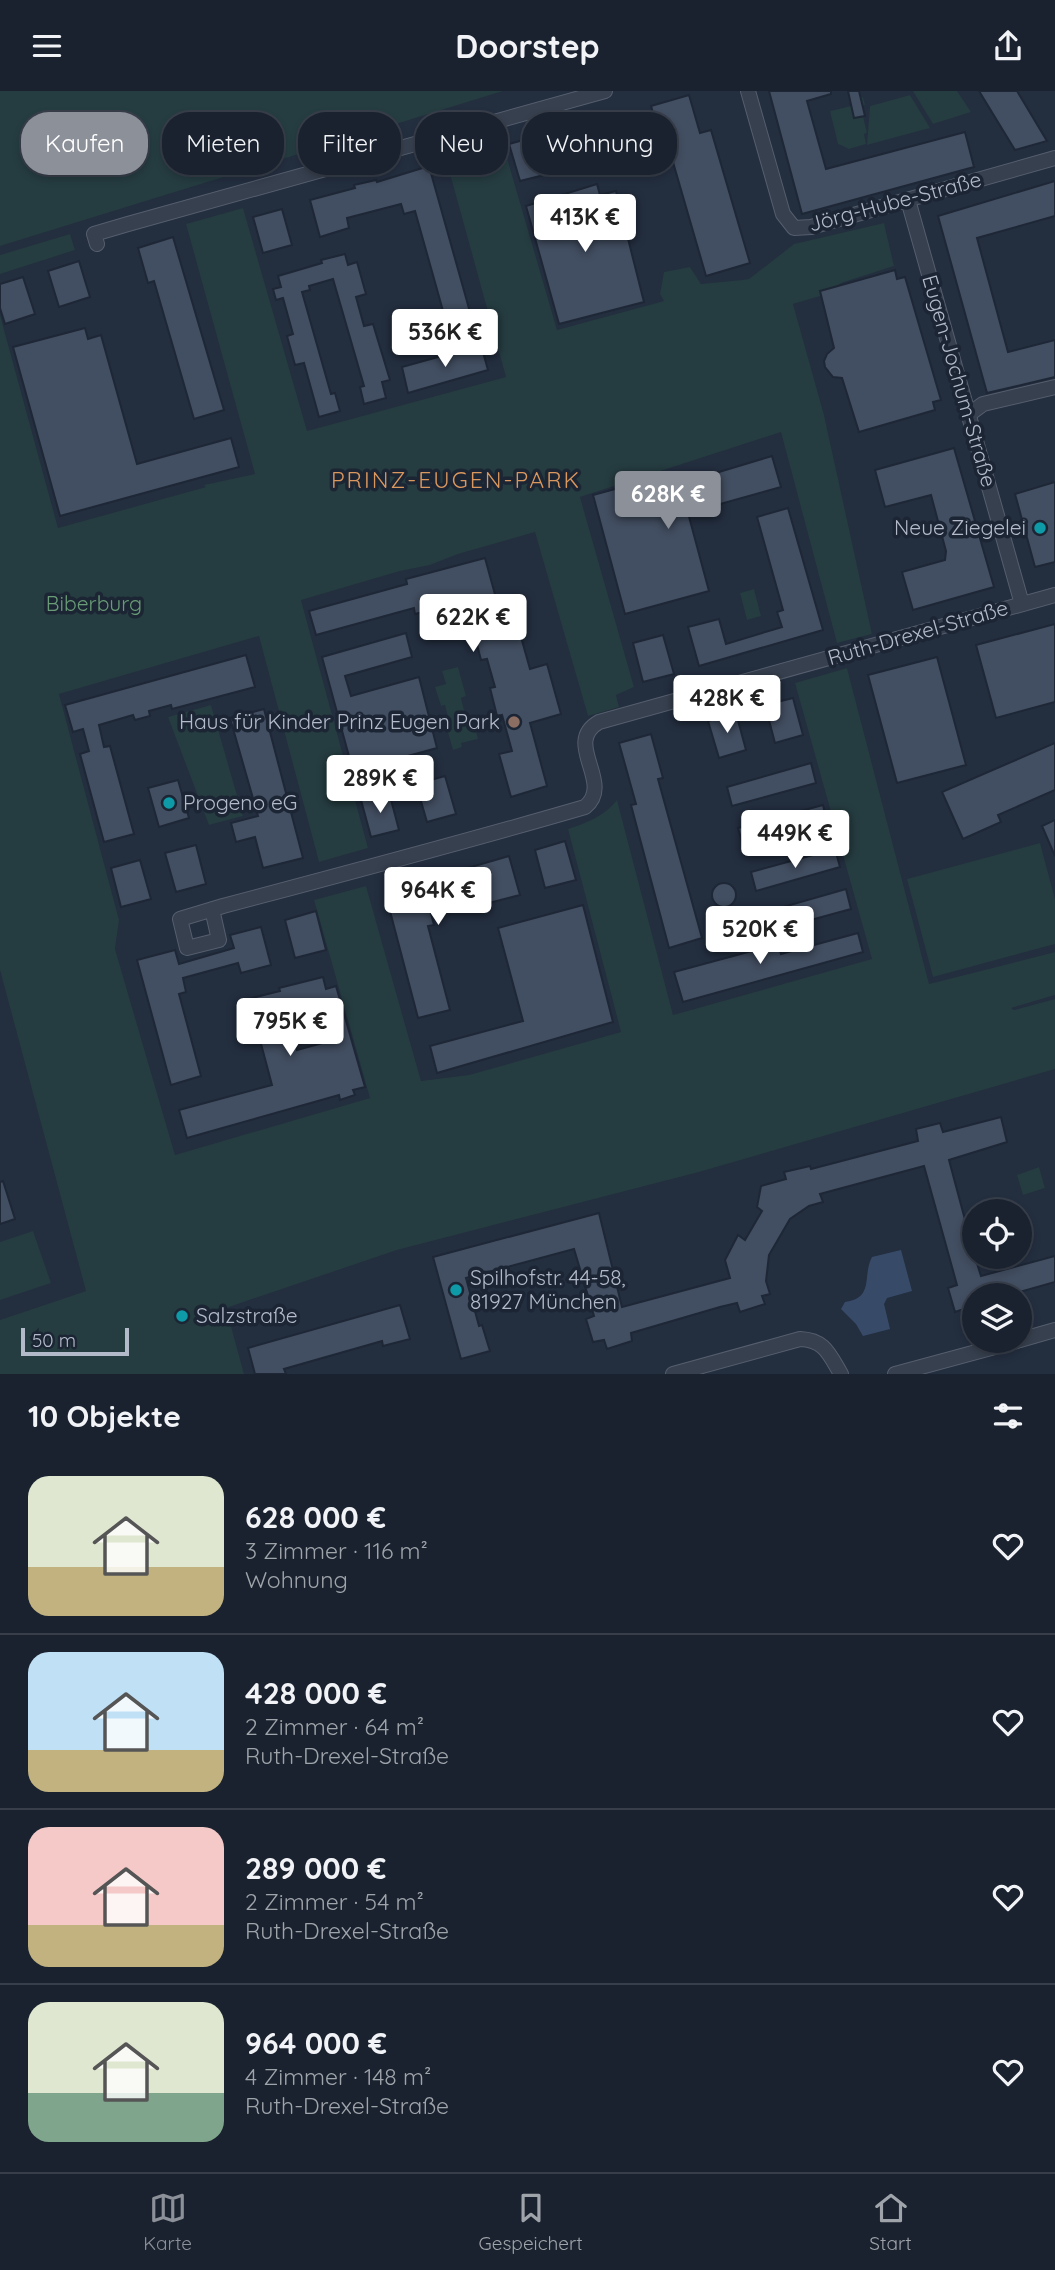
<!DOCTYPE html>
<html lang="de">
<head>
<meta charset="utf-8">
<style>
  body { margin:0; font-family:Quicksand,sans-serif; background:#272f3b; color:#f1f3f6; height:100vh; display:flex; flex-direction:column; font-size:26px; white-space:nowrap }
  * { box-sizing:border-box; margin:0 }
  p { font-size:23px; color:#9fa4aa }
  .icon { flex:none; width:38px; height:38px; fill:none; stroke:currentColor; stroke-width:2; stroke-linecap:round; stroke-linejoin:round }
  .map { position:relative; height:1283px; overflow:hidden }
  .details { display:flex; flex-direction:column; background:#1a222f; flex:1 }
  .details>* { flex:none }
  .guide { position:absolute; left:21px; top:21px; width:700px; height:63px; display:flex; gap:14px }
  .tools { position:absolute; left:962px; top:1108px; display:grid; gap:14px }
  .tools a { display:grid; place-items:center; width:70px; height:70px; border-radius:50%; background:#1a222f; box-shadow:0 4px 10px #0003,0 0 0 2px #383f4b; font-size:35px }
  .scale { position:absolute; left:21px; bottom:18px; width:108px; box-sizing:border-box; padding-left:7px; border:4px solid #b3bbca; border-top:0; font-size:19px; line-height:24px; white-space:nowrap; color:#b3bbca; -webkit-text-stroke:5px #1c2534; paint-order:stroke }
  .price { position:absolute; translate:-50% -60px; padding:0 16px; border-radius:7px; background:#fff; color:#222; font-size:23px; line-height:46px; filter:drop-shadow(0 2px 4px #0008) }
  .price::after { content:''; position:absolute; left:50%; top:42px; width:21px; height:16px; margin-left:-10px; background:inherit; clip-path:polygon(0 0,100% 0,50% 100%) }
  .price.selected { background:#8c9099; color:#fff }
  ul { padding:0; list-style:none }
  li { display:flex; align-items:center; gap:21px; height:175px; padding:0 28px }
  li+li { border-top:2px solid #383f4b }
  li span { display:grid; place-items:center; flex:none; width:196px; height:140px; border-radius:21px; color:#555 }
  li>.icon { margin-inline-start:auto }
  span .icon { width:84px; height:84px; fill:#fffc; stroke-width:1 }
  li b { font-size:30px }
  h2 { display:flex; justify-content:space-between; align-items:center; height:84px; padding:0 28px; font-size:30px }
  .pill { padding:0 24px; border-radius:28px; background:#1a222f; box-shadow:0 4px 10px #0003,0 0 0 2px #383f4b; font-size:24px; line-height:63px }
  .pill.selected { background:#8c9099; color:#fff }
  header { display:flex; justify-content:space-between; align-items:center; height:91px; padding:0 28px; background:#1a222f; font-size:32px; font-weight:800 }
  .tab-bar { display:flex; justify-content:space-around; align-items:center; height:98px; border-top:2px solid #383f4b; background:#1a222f; font-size:19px; color:#9fa4aa }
  .tab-bar a { display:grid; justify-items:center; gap:4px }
  .tab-bar .selected { color:#8c9099 }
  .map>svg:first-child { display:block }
  .green { fill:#253c40 }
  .water { fill:#374b69 }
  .building { fill:#424e61; stroke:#1e2736; stroke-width:2; fill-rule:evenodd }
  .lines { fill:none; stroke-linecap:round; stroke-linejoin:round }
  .street-casing { stroke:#555e6d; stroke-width:16 }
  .street { stroke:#37404f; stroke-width:14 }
  .culture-dot { fill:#0f9aa8; stroke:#1c2534; stroke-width:2.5 }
  .education-dot { fill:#8d6e63; stroke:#1c2534; stroke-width:2.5 }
  .labels { text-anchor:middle; stroke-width:7; stroke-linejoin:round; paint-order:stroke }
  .street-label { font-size:21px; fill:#b3bbca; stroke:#1c2534 }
  .poi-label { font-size:21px; fill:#b3bbca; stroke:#1c2534; text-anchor:start }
  .park-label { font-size:21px; fill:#699c76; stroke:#1c2534 }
  .neighbourhood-label { font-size:23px; letter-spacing:2px; fill:#da975e; stroke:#1c2534 }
</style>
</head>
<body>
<header><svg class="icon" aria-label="menu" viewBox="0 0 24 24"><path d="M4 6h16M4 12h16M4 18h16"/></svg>Doorstep<svg class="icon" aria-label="share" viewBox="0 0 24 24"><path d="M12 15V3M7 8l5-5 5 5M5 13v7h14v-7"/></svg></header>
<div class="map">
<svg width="1055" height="1283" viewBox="0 0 1055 1283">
  <rect width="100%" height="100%" fill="#232e3f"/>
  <g class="green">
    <path d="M0,0h503l-503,155z"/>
    <path d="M913,0h44l14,21 -38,12z"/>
    <path d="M910,4l20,33 -63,17 3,-39z"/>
    <path d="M863,6l2,8 -13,3 2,10 9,-2 4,17 -3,1 2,10 -17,5 -11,-5 -8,-33 21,-5 -1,-5z"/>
    <path d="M501,46l56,193 107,-29 -4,-7 4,-22 26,-5 11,17 41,-4 7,-1 45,-35 90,-21 10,43 -53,17 -14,11 -34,10 31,111 48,219 -35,9 -56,-211 -201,65 54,190 -18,8 3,12 -31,9 -53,-184 -77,22 -28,11 -30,6 -99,29 67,248 -49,14 -60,-226 -200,58 60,226 -4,29 60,206 195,-57 -56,-198 52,-14 55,195 48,-6 152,-43 -53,-203c20,-7 35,-12 49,-29l56,215 199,-56 -77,-276 52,-15 82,316 126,-32v43l-44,13 3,2 41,-11v70l-356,103 -302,78 -171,58 18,66h-244v-54l86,-29 -86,-321v-655l58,213 148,-41 -2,-2 51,-11 -69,-250 57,-16 64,223 199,-54 -62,-225z"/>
    <path d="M70,143l5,16 -75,24v-19z"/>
    <path d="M754,498l7,27 -14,4 -7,-27z"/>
    <path d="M458,576l8,29 -5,2 6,24 6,-2 5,19 -17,4 1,4 -9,3 -8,-28 4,-1 -4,-16 -4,1 -6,-19 11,-3 -4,-13z"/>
    <path d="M211,614l32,111 -34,9 -41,-108z"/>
    <path d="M1040,752l15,56v45l-122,33 -26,-98z"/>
    <path d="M1039,1076l6,21 -22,7 -6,-20z"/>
    <path d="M33,1140l18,52 -51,17v-58z"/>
  </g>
  <path class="water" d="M901,1159l11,41 -25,7 -3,6 6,25 -27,7 -7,-12 -15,-15 4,-7c30,-4 17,-27 27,-45z"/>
  <g class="building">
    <path d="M769,0h62v3l-24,7 19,68 139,-37 9,35 -172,47z"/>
    <path d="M848,0h11l6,25 -11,2z"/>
    <path d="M979,0h38l30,50 -32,9z"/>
    <path d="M689,4l11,38 11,-3 39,133 -44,13 -38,-131 -5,1 -12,-40z"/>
    <path d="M594,29l10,37 -29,9 -10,-38z"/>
    <path d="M538,45l10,38 -28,7 -11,-37z"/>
    <path d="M429,75l41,146 -25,6 -30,-107 -11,3 -3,-10 -54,14 2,10 -29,9 -10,-37 45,-12 -1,-3 22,-5 1,2z"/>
    <path d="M1055,90v35l-78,22 31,114 47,-12v37l-68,16 -49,-177z"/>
    <path d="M597,93l3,11 16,-4 28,111 -85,22 -33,-118z"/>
    <path d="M282,118l10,36 -29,8 -10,-36z"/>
    <path d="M173,146l51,173 -30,9 -40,-138 -6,2 -10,-35z"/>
    <path d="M345,163l3,11 9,-3 9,32 -10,3 8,29 9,-2 17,56 -8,2 4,16 -22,6 -4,-17 4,-1 -31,-107 -24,7 1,4 -8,2 29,102 4,-1 5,18 -21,6 -15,-54 -9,2 -8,-29 6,-2 -10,-36 -7,2 -3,-11 8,-2 -3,-11 44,-13 -1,-3z"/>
    <path d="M79,170l11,36 -31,10 -11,-36z"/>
    <path d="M895,179l2,9 8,-2 36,123 -8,2 2,8 -76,22 -17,-54 -9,-1 -8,-10 -1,-6 3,-7 7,-6 -14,-57z"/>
    <path d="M23,186l12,37 -30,10 -5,-16v-24z"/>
    <path d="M85,237l3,11 13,-4 36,129 94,-26 8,29 -179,49 -47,-169z"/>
    <path d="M481,254l7,25 -80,23 -6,-26z"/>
    <path d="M954,357l40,139 -81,23 -11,-38 43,-12 1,-9 -15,-56 -46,12 -10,-37z"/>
    <path d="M772,365l9,31 -93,26 21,78 -84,23 -32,-119 70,-19 3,12z"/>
    <path d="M1055,391v80l-20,5 -20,-73z"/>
    <path d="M788,417l35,122 -124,36 -11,-39 31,-8 7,25 56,-17 -5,-15 6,-2 -26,-93z"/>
    <path d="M485,467l14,51 13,-4 18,64 17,-5 14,50 -31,9 17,63 -36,11 -12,-43 13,-3 -10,-36 -5,1 -7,-28 5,-1 -8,-28 -6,1 -7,-27 5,-2 -9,-31 -55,14 -1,-6 -98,27 -7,-24 98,-27 -1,-5z"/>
    <path d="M1055,533v78l-59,16 -20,-73z"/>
    <path d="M406,542l6,24 -67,19 6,20 68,-19 18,71 -84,23 -31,-114z"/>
    <path d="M663,544l11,39 -31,8 -10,-39z"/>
    <path d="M246,564l9,32 -83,22 -1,-4 -22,6 1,5 -15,4 -2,-5 -34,10 5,22 6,-1 24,88 -30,8 -24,-88 9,-3 -6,-22 -10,3 -8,-27z"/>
    <path d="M937,566l29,108 -69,18 -29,-108z"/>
    <path d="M793,607l10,37 -28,8 -10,-38z"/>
    <path d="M264,618l39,149 -40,10 -8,-31 -19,5 -5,-19 27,-7 -28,-98z"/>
    <path d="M736,622l10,37 -27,8 -11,-37z"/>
    <path d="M651,643l12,44 -5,1 44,159 -33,10 -38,-143 5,-1 -17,-61z"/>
    <path d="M1055,652v47l-57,25 3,7 -38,17 -21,-47z"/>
    <path d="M811,672l5,20 -84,23 -5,-19z"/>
    <path d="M445,685l11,38 -29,8 -11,-38z"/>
    <path d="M178,689l11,38 -30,9 -11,-39z"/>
    <path d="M389,701l10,38 -28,7 -10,-37z"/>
    <path d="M823,714l5,20 -80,22 -2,9 -8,-28z"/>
    <path d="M1055,729v36l-13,-30z"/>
    <path d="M565,750l11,39 -31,8 -10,-38z"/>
    <path d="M196,754l10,39 -30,8 -11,-39z"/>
    <path d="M835,758l5,18 -84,24 -5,-19z"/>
    <path d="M509,765l11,39 -31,8 -7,-25 -56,16 8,31 -6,1 22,84 -32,8 -33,-126z"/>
    <path d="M140,769l11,39 -30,8 -10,-39z"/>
    <circle cx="724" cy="804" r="12"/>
    <path d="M846,798l5,20 -84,23 -5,-19z"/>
    <path d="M583,814l30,117 -176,51 -7,-27 93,-25 -25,-93z"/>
    <path d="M316,820l10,39 -31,8 -10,-38z"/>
    <path d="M261,836l10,38 -30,8 -3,-10 -55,15 3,14 -7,2 22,82 -30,9 -34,-125 38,-10 4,14 55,-16 -4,-13z"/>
    <path d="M858,842l5,19 -180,50 -9,-30 104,-28 3,10z"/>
    <path d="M323,886l3,12 10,-3 29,101 -12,3 2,5 -15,5 -1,-5 -152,43 -8,-28 93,-25 -20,-75 3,-1 -3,-11 28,-7 -1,-3zM317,919l9,32 -29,8 -9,-32z"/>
    <path d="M1001,1026l6,25 -58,18 26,97 6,19 74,-20v26l-46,13h-34v39l-11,-25 -9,3 -7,-24 9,-3 -33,-119 -104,28 3,8 -14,4 -19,13 -21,36 -3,26 4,13 -8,2 3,8 -25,8 -3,-9 -17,4 -89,26 1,8 -25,8 -3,-9 -11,2 -7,-23 8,-3 -20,-67 -108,29 13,48 3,-1 8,26 -29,8 -28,-102 166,-44 23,94 108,-29 -5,-18 13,-25 7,5 17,-29 -5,-4 4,-21 25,-7 -2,-7 26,-6 1,3 107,-28 -2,-12 24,-6 3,9z"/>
    <path d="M3,1090l12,38 -15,5v-42z"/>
    <path d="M400,1214l10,34 -27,7 -1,-5 -98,28 2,5h-31l-7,-26z"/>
  </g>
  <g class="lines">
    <defs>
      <g id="street">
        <path d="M748,0l35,123 11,14 17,-1 244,-69"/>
        <path d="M908,109l114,404"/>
        <path d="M97,153l-3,-10 34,-10 477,-133"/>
        <path d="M968,324l15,-11 72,-17"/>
        <path d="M212,818l7,31 -32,8 -7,-29 43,-13c121,-32 242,-64 362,-99 30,-24 -23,-64 14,-85l456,-127"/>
        <path d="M1020,1249l35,-10"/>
        <path d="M673,1283l127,-35c25,1 29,15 41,35"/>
        <path d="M895,1283l122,-33"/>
      </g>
    </defs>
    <use href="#street" class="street-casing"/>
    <use href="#street" class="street"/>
  </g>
  <g class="culture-dot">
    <circle cx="1040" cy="437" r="7"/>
    <circle cx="169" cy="712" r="7"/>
    <circle cx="456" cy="1199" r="7"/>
    <circle cx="182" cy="1225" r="7"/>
  </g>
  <circle class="education-dot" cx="514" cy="631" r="7"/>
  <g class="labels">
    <g class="street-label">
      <text transform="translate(895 111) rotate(-15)" y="7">Jörg-Hube-Straße</text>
      <text transform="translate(959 290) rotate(74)" y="7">Eugen-Jochum-Straße</text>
      <text transform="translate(918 542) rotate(-16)" y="7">Ruth-Drexel-Straße</text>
    </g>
    <g class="poi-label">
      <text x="1026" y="444" text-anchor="end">Neue Ziegelei</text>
      <text x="500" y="638" text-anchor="end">Haus für Kinder Prinz Eugen Park</text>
      <text x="183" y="719">Progeno eG</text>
      <text x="470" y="1194">Spilhofstr. 44-58,<tspan x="470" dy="24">81927 München</tspan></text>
      <text x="196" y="1232">Salzstraße</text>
    </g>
    <g class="park-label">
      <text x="94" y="520">Biberburg</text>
    </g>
    <g class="neighbourhood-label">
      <text x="456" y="397">PRINZ-EUGEN-PARK</text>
    </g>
  </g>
</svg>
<div class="tools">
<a><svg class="icon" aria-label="locate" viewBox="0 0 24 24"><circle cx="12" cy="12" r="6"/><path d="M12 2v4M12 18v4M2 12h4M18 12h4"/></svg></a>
<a><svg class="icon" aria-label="layers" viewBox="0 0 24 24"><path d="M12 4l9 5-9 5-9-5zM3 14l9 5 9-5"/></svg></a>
</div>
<div class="scale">50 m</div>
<b class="price" style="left:585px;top:163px">413K €</b>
<b class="price" style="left:445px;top:278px">536K €</b>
<b class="price selected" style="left:668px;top:440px">628K €</b>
<b class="price" style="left:473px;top:563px">622K €</b>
<b class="price" style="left:727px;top:644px">428K €</b>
<b class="price" style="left:380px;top:724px">289K €</b>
<b class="price" style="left:795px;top:779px">449K €</b>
<b class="price" style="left:438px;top:836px">964K €</b>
<b class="price" style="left:760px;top:875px">520K €</b>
<b class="price" style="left:290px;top:967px">795K €</b>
<div class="guide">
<a class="pill selected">Kaufen</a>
<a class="pill">Mieten</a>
<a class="pill">Filter</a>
<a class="pill">Neu</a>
<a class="pill">Wohnung</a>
</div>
</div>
<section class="details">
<h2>10 Objekte<svg class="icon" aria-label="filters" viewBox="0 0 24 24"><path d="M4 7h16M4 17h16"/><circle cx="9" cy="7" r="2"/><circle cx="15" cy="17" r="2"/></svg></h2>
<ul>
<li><span style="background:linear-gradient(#dfe7d0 65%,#c2b280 0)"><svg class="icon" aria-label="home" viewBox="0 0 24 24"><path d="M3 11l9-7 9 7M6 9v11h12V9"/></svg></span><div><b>628 000 €</b><p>3 Zimmer · 116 m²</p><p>Wohnung</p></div><svg class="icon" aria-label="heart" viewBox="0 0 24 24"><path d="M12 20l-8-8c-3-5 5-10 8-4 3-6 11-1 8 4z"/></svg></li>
<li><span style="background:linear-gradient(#bfe0f5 70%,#c2b280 0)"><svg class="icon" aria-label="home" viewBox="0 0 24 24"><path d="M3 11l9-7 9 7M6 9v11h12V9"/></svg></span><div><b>428 000 €</b><p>2 Zimmer · 64 m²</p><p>Ruth-Drexel-Straße</p></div><svg class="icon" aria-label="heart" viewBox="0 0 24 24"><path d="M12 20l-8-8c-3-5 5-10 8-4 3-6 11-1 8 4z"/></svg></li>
<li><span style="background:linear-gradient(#f6c9c9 70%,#c2b280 0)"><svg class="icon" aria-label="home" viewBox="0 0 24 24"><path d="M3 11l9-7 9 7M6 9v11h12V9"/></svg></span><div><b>289 000 €</b><p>2 Zimmer · 54 m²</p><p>Ruth-Drexel-Straße</p></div><svg class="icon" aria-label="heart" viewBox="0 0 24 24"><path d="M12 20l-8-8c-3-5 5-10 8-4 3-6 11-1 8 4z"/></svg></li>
<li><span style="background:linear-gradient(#dfe7d0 65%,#7fa58c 0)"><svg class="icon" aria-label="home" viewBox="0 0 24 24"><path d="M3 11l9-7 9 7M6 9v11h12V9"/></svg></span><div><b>964 000 €</b><p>4 Zimmer · 148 m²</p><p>Ruth-Drexel-Straße</p></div><svg class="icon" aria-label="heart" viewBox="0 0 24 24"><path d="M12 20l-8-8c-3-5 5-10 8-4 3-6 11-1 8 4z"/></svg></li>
</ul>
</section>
<nav class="tab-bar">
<a class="selected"><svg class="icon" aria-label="map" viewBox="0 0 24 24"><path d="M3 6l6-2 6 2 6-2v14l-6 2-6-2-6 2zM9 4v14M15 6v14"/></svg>Karte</a>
<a><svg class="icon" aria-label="saved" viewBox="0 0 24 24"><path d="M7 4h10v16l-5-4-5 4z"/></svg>Gespeichert</a>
<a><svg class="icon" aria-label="home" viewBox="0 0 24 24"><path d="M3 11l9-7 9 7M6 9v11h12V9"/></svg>Start</a>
</nav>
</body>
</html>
